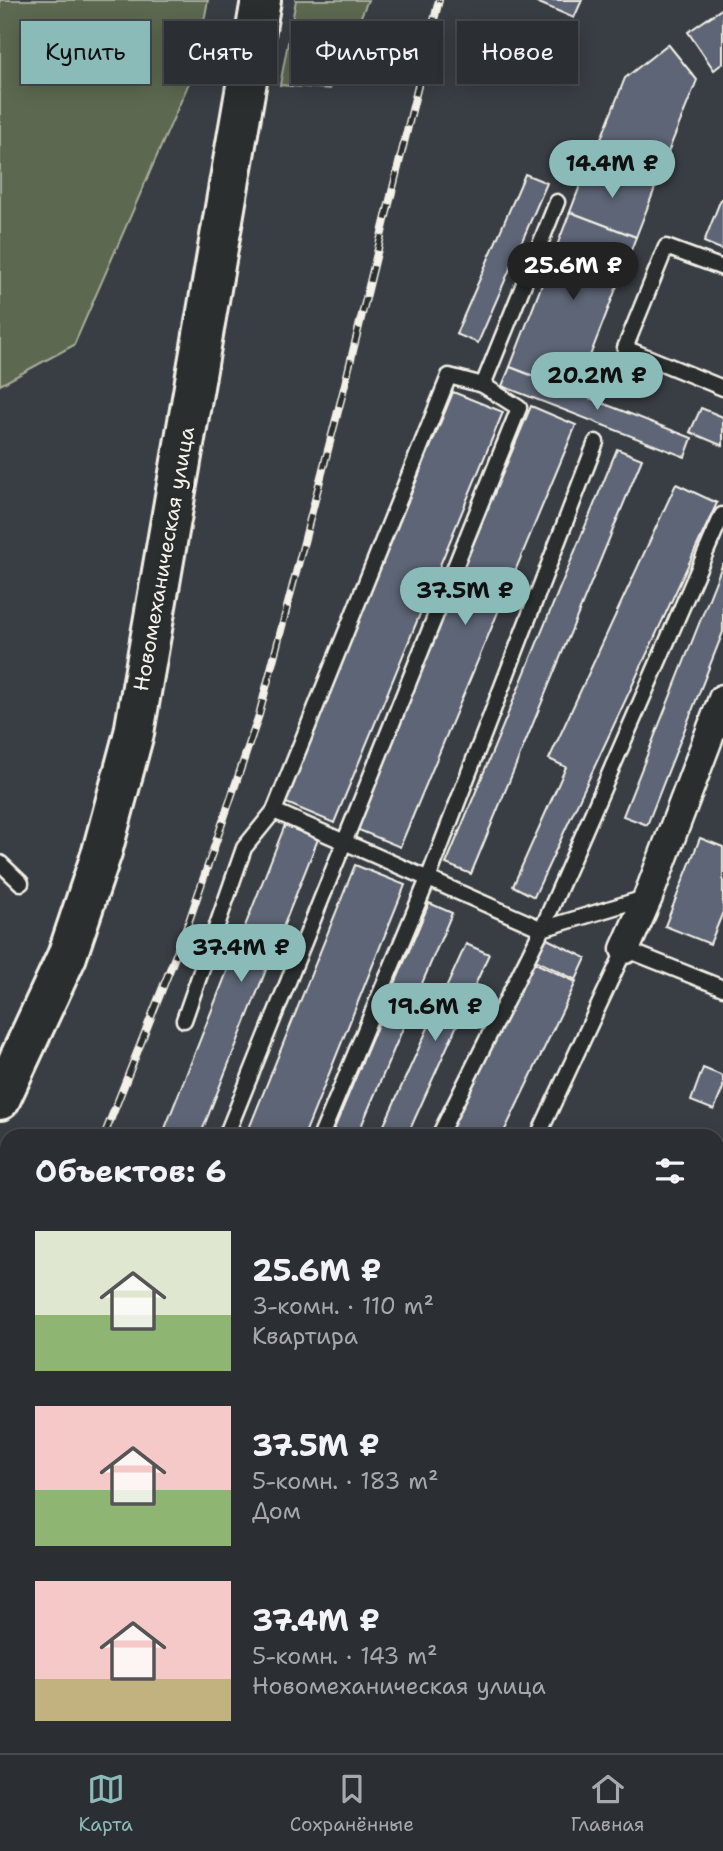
<!DOCTYPE html>
<html lang="ru">
<head>
<meta charset="utf-8">
<style>
  body { margin:0; font-family:"Shantell Sans",sans-serif; background:#373a3f; color:#f1f3f6; height:100vh; display:flex; flex-direction:column; font-size:26px; white-space:nowrap }
  * { box-sizing:border-box; margin:0 }
  p { font-size:23px; color:#a6a8ac }
  .icon { flex:none; width:38px; height:38px; fill:none; stroke:currentColor; stroke-width:2; stroke-linecap:round; stroke-linejoin:round }
  .map { position:relative; flex:1; overflow:hidden }
  .sheet { position:absolute; left:0px; top:1129px; width:724px; height:625px; display:flex; flex-direction:column; background:#2b2e33; border-radius:21px 21px 0 0; box-shadow:0 4px 18px #0003,0 0 0 2px #474a4e }
  .sheet>* { flex:none }
  .banner { position:absolute; left:21px; top:21px; width:682px; height:63px; display:flex; gap:14px }
  .price { position:absolute; translate:-50% -60px; padding:0 16px; border-radius:24px; background:#8bbbb9; color:#111; font-size:23px; line-height:46px; filter:drop-shadow(0 2px 4px #0008) }
  .price::after { content:''; position:absolute; left:50%; top:42px; width:21px; height:16px; margin-left:-10px; background:inherit; clip-path:polygon(0 0,100% 0,50% 100%) }
  .price.on { background:#222; color:#fff }
  ul { padding:0; list-style:none }
  li { display:flex; align-items:center; gap:21px; height:175px; padding:0 35px }
  li span { display:grid; place-items:center; flex:none; width:196px; height:140px; border-radius:0px; color:#555 }
  li>.icon { margin-inline-start:auto }
  span .icon { width:84px; height:84px; fill:#fffc; stroke-width:1 }
  li b { font-size:30px }
  h2 { display:flex; justify-content:space-between; align-items:center; height:84px; padding:0 35px; font-size:30px }
  .tag { padding:0 24px; border-radius:0px; background:#2b2e33; box-shadow:0 4px 18px #0003,0 0 0 2px #474a4e; font-size:24px; line-height:63px }
  .tag.on { background:#8bbbb9; color:#111 }
  .dock { display:flex; justify-content:space-around; align-items:center; height:98px; border-top:2px solid #474a4e; background:#2b2e33; font-size:19px; color:#a6a8ac }
  .dock a { display:grid; justify-items:center; gap:4px }
  .dock .on { color:#8bbbb9 }
  .map>svg:first-child { display:block }
  .green { fill:#5c6850; stroke:#a8ac9c; stroke-width:2 }
  .building { fill:#5d6576; stroke:#f4f1e8; stroke-width:2 }
  .lines { fill:none; stroke-linecap:round; stroke-linejoin:round }
  .lane-casing { stroke:#f4f1e8; stroke-width:19 }
  .street-casing { stroke:#f4f1e8; stroke-width:33 }
  .secondary-casing { stroke:#f4f1e8; stroke-width:44 }
  .lane { stroke:#2a2d2e; stroke-width:14 }
  .street { stroke:#2a2d2e; stroke-width:28 }
  .secondary { stroke:#2a2d2e; stroke-width:38 }
  .rail-casing { stroke:#f4f1e8; stroke-width:8 }
  .rail { stroke:#2a2d2e; stroke-width:5; stroke-dasharray:16; stroke-linecap:butt }
  .labels { text-anchor:middle; stroke-width:7; stroke-linejoin:round; paint-order:stroke }
  .street-label { font-size:21px; fill:#f4f1e8; stroke:#2a2d2e }
</style>
</head>
<body>
<div class="map">
<svg width="723" height="1753" viewBox="0 0 723 1753">
  <rect width="100%" height="100%" fill="#393e44"/>
  <filter id="ink" filterUnits="userSpaceOnUse"><feTurbulence type="fractalNoise" baseFrequency=".0143" numOctaves="2"/><feDisplacementMap in="SourceGraphic" scale="14" xChannelSelector="R" yChannelSelector="G"/><feConvolveMatrix kernelMatrix="1 2 1 2 8 2 1 2 1" color-interpolation-filters="sRGB"/></filter>
  <g filter="url(#ink)">
    <g class="green">
      <path d="M0,0h208l-13,69 -121,276 -74,40z"/>
      <path d="M296,0h72l-38,89 -50,-4z"/>
    </g>
    <g class="building">
      <path d="M532,0h50l-8,18z"/>
      <path d="M723,8v55l-9,7 -26,-38z"/>
      <path d="M668,44l29,36 -33,82 -63,-23 24,-61z"/>
      <path d="M589,162l66,26 -19,49 -66,-25z"/>
      <path d="M525,174l22,9 -69,160 -22,-9z"/>
      <path d="M721,199l2,1v50l-19,-8z"/>
      <path d="M570,212l66,25 -60,155 -66,-25z"/>
      <path d="M510,367l182,71 -7,19 -183,-71z"/>
      <path d="M453,392l50,20 -169,411 -50,-21z"/>
      <path d="M531,406l45,19 -176,422 -46,-19z"/>
      <path d="M701,408l22,9v29l-33,-14z"/>
      <path d="M617,449l25,10 -171,415 -25,-10z"/>
      <path d="M676,484l41,19 -183,394 -21,-11 53,-119 -17,-8z"/>
      <path d="M723,563v69l-76,193 -24,-9z"/>
      <path d="M285,825l33,14 -118,297h-38z"/>
      <path d="M700,838l23,9v65l-13,32 -45,-18z"/>
      <path d="M355,865l50,20 -101,251h-58z"/>
      <path d="M429,903l23,10 -95,223h-26z"/>
      <path d="M541,936l45,22 -10,22 -45,-22z"/>
      <path d="M466,944l23,10 -82,182h-28z"/>
      <path d="M531,961l45,21 -74,154h-56z"/>
      <path d="M703,1068l20,8v12l-9,22 -23,-9z"/>
      <path d="M718,1184l5,2v92l-5,-2z"/>
      <path d="M7,1484v57l-7,13v-57z"/>
      <path d="M0,1585l7,4v60l-7,-4z"/>
      <path d="M718,1587l5,3v35l-5,11z"/>
      <path d="M473,1746h38l12,7h-52z"/>
    </g>
    <g class="lines">
      <defs>
        <g id="lane">
          <path d="M723,268l-57,-21 -41,101 98,40"/>
          <path d="M483,385l-34,-9 -175,435 268,118 106,-32"/>
          <path d="M0,863l21,20"/>
          <path d="M184,1020l60,-172 30,-37"/>
          <path d="M226,1136l293,-728 -36,-23 74,-183"/>
          <path d="M321,1136l107,-257 168,-437"/>
          <path d="M439,1136l103,-207 180,-414"/>
          <path d="M538,1136l87,-187 98,39"/>
          <path d="M718,1369l5,2"/>
          <path d="M0,1665l7,4"/>
          <path d="M0,1722l7,3"/>
          <path d="M52,1746l14,7"/>
          <path d="M349,1746l17,7"/>
          <path d="M117,1753l6,-7"/>
          <path d="M263,1753l2,-7"/>
        </g>
        <path id="street" d="M625,949l23,-52 75,-198"/>
        <path id="secondary" d="M0,1100l67,-144 35,-104 32,-119 127,-733"/>
      </defs>
      <use href="#lane" class="lane-casing"/>
      <use href="#street" class="street-casing"/>
      <use href="#secondary" class="secondary-casing"/>
      <use href="#lane" class="lane"/>
      <use href="#street" class="street"/>
      <use href="#secondary" class="secondary"/>
      <defs>
        <g id="rail">
          <path d="M104,1136l84,-212 71,-209 83,-319 97,-396"/>
          <path d="M0,1359l7,-14"/>
        </g>
      </defs>
      <use href="#rail" class="rail-casing"/>
      <use href="#rail" class="rail"/>
    </g>
  </g>
  <g class="labels">
    <g class="street-label">
      <text transform="translate(164 559) rotate(-80)" y="7">Новомеханическая улица</text>
    </g>
  </g>
</svg>
<b class="price" style="left:612px;top:200px">14.4M ₽</b>
<b class="price on" style="left:573px;top:302px">25.6M ₽</b>
<b class="price" style="left:597px;top:412px">20.2M ₽</b>
<b class="price" style="left:465px;top:627px">37.5M ₽</b>
<b class="price" style="left:241px;top:984px">37.4M ₽</b>
<b class="price" style="left:435px;top:1043px">19.6M ₽</b>
<div class="banner">
<a class="tag on">Купить</a>
<a class="tag">Снять</a>
<a class="tag">Фильтры</a>
<a class="tag">Новое</a>
</div>
<section class="sheet">
<h2>Объектов: 6<svg class="icon" aria-label="filters" viewBox="0 0 24 24"><path d="M4 7h16M4 17h16"/><circle cx="9" cy="7" r="2"/><circle cx="15" cy="17" r="2"/></svg></h2>
<ul>
<li><span style="background:linear-gradient(#dfe7d0 60%,#8fb573 0)"><svg class="icon" aria-label="home" viewBox="0 0 24 24"><path d="M3 11l9-7 9 7M6 9v11h12V9"/></svg></span><div><b>25.6M ₽</b><p>3-комн. · 110 m²</p><p>Квартира</p></div></li>
<li><span style="background:linear-gradient(#f6c9c9 60%,#8fb573 0)"><svg class="icon" aria-label="home" viewBox="0 0 24 24"><path d="M3 11l9-7 9 7M6 9v11h12V9"/></svg></span><div><b>37.5M ₽</b><p>5-комн. · 183 m²</p><p>Дом</p></div></li>
<li><span style="background:linear-gradient(#f6c9c9 70%,#c2b280 0)"><svg class="icon" aria-label="home" viewBox="0 0 24 24"><path d="M3 11l9-7 9 7M6 9v11h12V9"/></svg></span><div><b>37.4M ₽</b><p>5-комн. · 143 m²</p><p>Новомеханическая улица</p></div></li>
</ul>
</section>
</div>
<nav class="dock">
<a class="on"><svg class="icon" aria-label="map" viewBox="0 0 24 24"><path d="M3 6l6-2 6 2 6-2v14l-6 2-6-2-6 2zM9 4v14M15 6v14"/></svg>Карта</a>
<a><svg class="icon" aria-label="saved" viewBox="0 0 24 24"><path d="M7 4h10v16l-5-4-5 4z"/></svg>Сохранённые</a>
<a><svg class="icon" aria-label="home" viewBox="0 0 24 24"><path d="M3 11l9-7 9 7M6 9v11h12V9"/></svg>Главная</a>
</nav>
</body>
</html>
